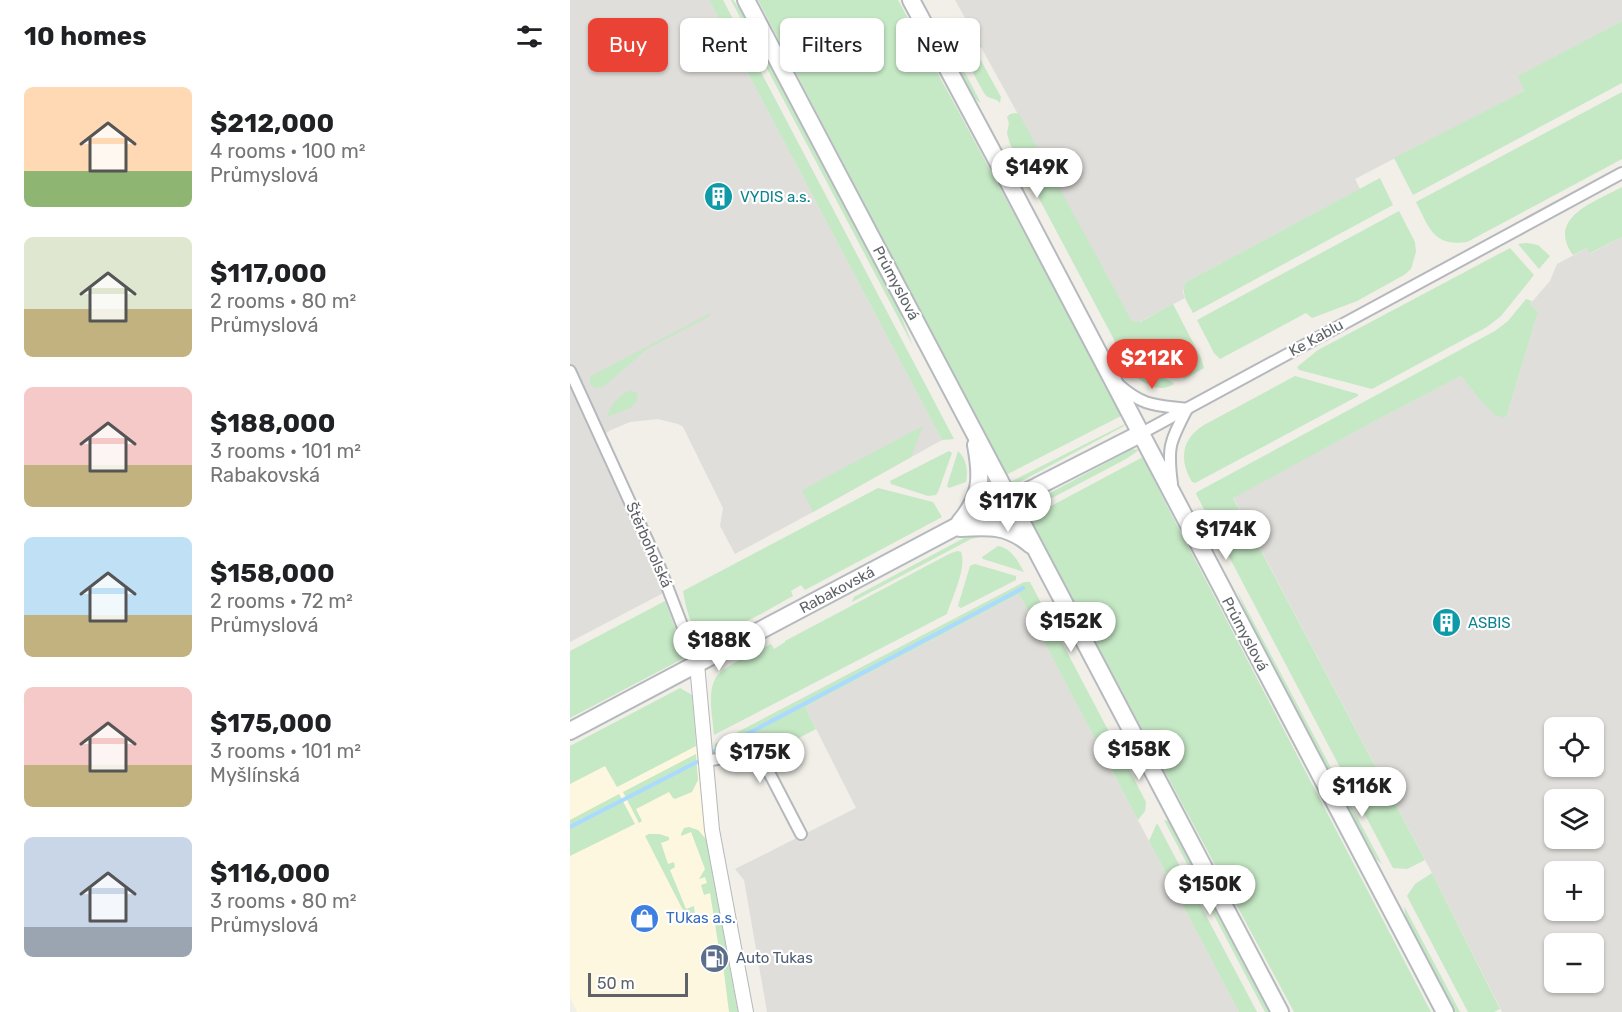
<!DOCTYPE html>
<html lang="en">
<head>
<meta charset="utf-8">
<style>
  body { margin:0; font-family:Rubik,sans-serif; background:#f2f2f2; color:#202124; height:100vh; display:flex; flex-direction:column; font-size:22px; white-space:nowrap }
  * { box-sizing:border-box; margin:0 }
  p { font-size:20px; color:#757577 }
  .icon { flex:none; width:33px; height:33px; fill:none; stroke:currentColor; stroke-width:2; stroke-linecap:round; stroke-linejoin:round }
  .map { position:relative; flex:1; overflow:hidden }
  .panel { display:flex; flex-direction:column; background:#fff; width:570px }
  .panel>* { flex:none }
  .hud { position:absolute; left:18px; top:18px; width:570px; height:54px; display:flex; gap:12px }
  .fabs { position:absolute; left:974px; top:717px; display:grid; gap:12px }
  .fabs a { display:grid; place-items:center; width:60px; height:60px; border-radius:9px; background:#fff; box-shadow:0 2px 4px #0004; font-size:30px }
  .scale { position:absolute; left:18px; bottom:15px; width:100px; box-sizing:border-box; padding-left:6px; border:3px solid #5f6368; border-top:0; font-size:16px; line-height:21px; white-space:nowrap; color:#5f6368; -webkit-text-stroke:4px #fff; paint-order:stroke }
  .price { position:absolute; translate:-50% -51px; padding:0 14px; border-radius:21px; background:#fff; color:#222; font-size:20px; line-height:39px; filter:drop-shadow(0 2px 3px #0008) }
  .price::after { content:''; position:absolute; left:50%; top:36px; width:18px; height:14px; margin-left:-9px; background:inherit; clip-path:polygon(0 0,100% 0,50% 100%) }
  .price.current { background:#ea4335; color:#fff }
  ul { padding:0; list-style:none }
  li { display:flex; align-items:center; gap:18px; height:150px; padding:0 24px }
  li span { display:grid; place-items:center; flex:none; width:168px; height:120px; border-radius:9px; color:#555 }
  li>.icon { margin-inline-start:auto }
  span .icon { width:72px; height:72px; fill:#fffc; stroke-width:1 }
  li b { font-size:26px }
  h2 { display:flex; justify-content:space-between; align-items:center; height:72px; padding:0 24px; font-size:26px }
  .tag { padding:0 21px; border-radius:9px; background:#fff; box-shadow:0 2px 4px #0004; font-size:21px; line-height:54px }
  .tag.current { background:#ea4335; color:#fff }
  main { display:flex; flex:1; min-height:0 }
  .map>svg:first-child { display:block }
  .commercial { fill:#fef7e0 }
  .industrial { fill:#e0deda; fill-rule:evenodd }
  .green { fill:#c5e8c5 }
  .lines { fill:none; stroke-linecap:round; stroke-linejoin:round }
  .stream { stroke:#aadaff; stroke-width:4 }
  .minor-casing { stroke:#b5b8bc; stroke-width:14 }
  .tertiary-casing { stroke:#b5b8bc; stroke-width:16 }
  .secondary-casing { stroke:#b6babf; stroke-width:20 }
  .minor { stroke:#fff; stroke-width:10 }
  .tertiary { stroke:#fff; stroke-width:14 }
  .secondary { stroke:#fff; stroke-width:16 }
  .labels { text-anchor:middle; stroke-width:4.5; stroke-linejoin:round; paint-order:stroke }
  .culture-label { font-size:15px; fill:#0d838f; stroke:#fff; text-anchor:start }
  .street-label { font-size:15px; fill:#5f6368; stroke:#fff }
  .shop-label { font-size:15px; fill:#366cbe; stroke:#fff; text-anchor:start }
  .service-label { font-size:15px; fill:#4e5e75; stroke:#fff; text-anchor:start }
</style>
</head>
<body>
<main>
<section class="panel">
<h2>10 homes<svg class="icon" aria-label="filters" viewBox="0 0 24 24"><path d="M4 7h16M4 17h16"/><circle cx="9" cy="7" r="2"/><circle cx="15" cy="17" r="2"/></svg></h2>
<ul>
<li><span style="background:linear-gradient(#ffd9b3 70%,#8fb573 0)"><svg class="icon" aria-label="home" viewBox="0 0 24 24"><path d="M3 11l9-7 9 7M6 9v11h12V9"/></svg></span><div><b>$212,000</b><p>4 rooms · 100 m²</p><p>Průmyslová</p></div></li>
<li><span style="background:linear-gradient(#dfe7d0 60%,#c2b280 0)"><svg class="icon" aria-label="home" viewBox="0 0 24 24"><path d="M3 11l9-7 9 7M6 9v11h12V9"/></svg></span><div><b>$117,000</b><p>2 rooms · 80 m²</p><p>Průmyslová</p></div></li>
<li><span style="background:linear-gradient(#f6c9c9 65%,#c2b280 0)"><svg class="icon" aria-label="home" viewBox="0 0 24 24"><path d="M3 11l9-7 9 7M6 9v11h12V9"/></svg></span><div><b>$188,000</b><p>3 rooms · 101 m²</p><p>Rabakovská</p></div></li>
<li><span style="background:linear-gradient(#bfe0f5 65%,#c2b280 0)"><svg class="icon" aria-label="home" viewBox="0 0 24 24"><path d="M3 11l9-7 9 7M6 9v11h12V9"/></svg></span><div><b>$158,000</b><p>2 rooms · 72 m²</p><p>Průmyslová</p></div></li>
<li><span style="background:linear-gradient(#f6c9c9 65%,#c2b280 0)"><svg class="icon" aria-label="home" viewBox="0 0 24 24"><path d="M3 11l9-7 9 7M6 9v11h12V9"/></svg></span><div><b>$175,000</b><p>3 rooms · 101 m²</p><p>Myšlínská</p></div></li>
<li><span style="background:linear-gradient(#c9d6e8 75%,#9aa5b1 0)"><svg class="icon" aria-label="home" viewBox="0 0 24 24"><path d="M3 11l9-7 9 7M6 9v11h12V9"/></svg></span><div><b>$116,000</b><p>3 rooms · 80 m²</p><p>Průmyslová</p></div></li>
</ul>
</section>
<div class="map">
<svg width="1052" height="1012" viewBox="0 0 1052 1012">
  <rect width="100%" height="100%" fill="#f1efe8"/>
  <path class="commercial" d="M126,746l7,74 35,192h-161l-7,-15v-213l35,-18 12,21z"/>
  <g class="industrial">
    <path d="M0,0h139l233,440 -129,72 -78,42 -15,-28 3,-18 -40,-81 -5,-3 -20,-5 -28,3 -19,8 -10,6 68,154 -99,52z"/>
    <path d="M385,0h667v21l-103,55 5,15 -169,88 5,10 -174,93 -3,10 2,6 -46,24 -7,-1z"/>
    <path d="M1052,237v775h-120l-70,-139 -199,-376 140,-75 88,-46 19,24 15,14 11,4 32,-106 -8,-8 20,-23 7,-17 30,-16 4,5zM984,728h39v38h-39zM984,800h39v38h-39zM984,872h39v38h-39zM984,944h39v38h-39z"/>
    <path d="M449,594l220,418h-472l-23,-132 -9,-11 121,-61 -51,-101z"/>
  </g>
  <g class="green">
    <path d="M139,0h14l231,439 -12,1z"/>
    <path d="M161,0h2l19,26 142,272 19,48z"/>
    <path d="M188,0h140l179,330 44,86 -115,59z"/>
    <path d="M1052,21v62l-209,112 -19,-37 130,-67 -6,-15z"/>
    <path d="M363,25l15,2c2,4 -1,7 -1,12l34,64 -9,-6z"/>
    <path d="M386,27l19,11 8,9 -9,1 27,49 -1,6c-4,-6 -12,-3 -16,-10l-29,-53z"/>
    <path d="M1052,92v67l-155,83c-34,5 -38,-15 -51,-40z"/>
    <path d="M446,113l3,1 113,207 8,1 33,-18 28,54 3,10 -19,11 -55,-23 -11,-7 -109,-205 -3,-11 2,-10 -2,-6 3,-3z"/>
    <path d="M810,178l13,27 -200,108c-5,-10 -13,-19 -7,-31z"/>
    <path d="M1052,187v50l-32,16 -3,-5 -14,7c-27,-38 22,-53 49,-68z"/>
    <path d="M829,211l16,31 1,10 -5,17 -7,6 -47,26 -45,17 -6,-5 -86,46 -6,-6 -17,-33z"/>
    <path d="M957,243l11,2 12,11 -11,13 -21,-25z"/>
    <path d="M940,248l24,27 -33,41 -14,11 -115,62 -73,-19 -2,-3 21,-17z"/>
    <path d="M956,299l6,2 -2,3 8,8 -32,106 -11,-3 -15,-15 -19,-24 -88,46 -140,76 192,362 -18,9 -14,-1 -197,-374 1,-2 298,-161 13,-10z"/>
    <path d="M139,314l1,2 -63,33 -44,38 -8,1 -5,-4v-7l5,-3z"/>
    <path d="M560,364l41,17 3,3c-17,11 -36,-3 -46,-17v-2z"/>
    <path d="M725,376l63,18v2l-163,87 -3,-1c-13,-22 -11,-43 12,-57z"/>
    <path d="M59,391l7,1c7,16 -18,20 -29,25 4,-12 10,-21 22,-26z"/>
    <path d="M555,424l-1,2 -108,58 -5,-1 -1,-1z"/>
    <path d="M353,426l-12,31 -98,55 -11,-22z"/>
    <path d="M562,449l7,1 -13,9 -76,40 -26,9v-1z"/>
    <path d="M379,451l3,2 -14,39 -2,3 -8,1 -37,-12 -1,-3z"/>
    <path d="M388,451c9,8 10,21 8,31l-17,6 -2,-2z"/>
    <path d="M573,457l23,47 265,508h-137l-267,-497 26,-10z"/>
    <path d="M308,488l55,14 9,15 -137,73 -4,-5 -10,6 2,5c-17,9 -64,38 -81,37 -7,0 -15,-4 -20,-10 -5,-9 -7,-22 -9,-32z"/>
    <path d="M409,533l9,2 -17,4 -119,63 2,-5 110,-59z"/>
    <path d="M428,546c13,2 20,15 26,26l-41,-13 -1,-2z"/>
    <path d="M388,551l3,1c6,16 -9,46 -14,62l-233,121c-1,-17 -7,-40 1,-56 6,-12 43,-28 56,-35l3,5 11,-7v-1l166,-88z"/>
    <path d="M405,564l41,12v4l-55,28 -3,-2 12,-40z"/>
    <path d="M454,582h6l86,163 -14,7 -83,-158 -214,113 11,22 -50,26 -7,-18 -7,1 1,8 -2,2 -36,5v-9z"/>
    <path d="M666,589l146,275 -11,-9 -114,-215z"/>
    <path d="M95,601l21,56 -116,61v-67z"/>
    <path d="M110,688l12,7 4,51 -79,41 -12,-21 -35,18v-38z"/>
    <path d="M126,754l2,26 -6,12 -17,7 -2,-1 -4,-6 -33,17 6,12 -3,2 -16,-31z"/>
    <path d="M552,756l24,46 -1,9 -7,9 -30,-57z"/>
    <path d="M49,794l16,30 -65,32v-36z"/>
    <path d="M594,820l5,1 3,3 99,188h-6z"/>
    <path d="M587,823l100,189h-18l-90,-171z"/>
    <path d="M119,827l9,3 8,9 32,173h-9l-8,-63h-2l-9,-56 -6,2 -3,-10 6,-2 -2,-6 -6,2 6,-10 -14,-37 -10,4v-2l3,-6z"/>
    <path d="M79,834h10l10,3v3l-8,3 7,21 6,-2 1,5 -5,3 16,39 8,-3 1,9 -8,3 -42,-82z"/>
    <path d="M862,873l68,136 -6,3h-26l-61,-116 8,-12z"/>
    <path d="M834,906l56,106h-7l-46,-87z"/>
  </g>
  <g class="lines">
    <g class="stream">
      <path d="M145,751l308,-163"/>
      <path d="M0,827l127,-65"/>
    </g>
    <defs>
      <g id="minor">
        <path d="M0,371l90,197 37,96"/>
        <path d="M549,385c25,22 37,20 68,24"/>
        <path d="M570,434l482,-261"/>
        <path d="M602,484c-5,-38 -2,-42 15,-75"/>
        <path d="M135,761l44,-7 11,1 41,79"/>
      </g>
      <path id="tertiary" d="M127,664l15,166 34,182"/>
      <g id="secondary">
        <path d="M176,0l534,1012"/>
        <path d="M341,0l96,179 438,833"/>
        <path d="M390,522c22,-26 22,-45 16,-77"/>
        <path d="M390,528c29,-2 48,-3 71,17"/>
        <path d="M0,731l427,-226 39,-18 104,-53"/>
      </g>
    </defs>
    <use href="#minor" class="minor-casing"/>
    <use href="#tertiary" class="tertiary-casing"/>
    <use href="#secondary" class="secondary-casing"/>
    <use href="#minor" class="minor"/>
    <use href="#tertiary" class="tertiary"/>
    <use href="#secondary" class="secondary"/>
  </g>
  <defs>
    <symbol id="building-disc" viewBox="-11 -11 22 22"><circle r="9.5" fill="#0f9aa8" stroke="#fff"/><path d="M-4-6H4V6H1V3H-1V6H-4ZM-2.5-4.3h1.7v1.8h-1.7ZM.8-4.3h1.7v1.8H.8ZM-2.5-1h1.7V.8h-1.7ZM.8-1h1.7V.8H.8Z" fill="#fff"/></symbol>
    <symbol id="shop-disc" viewBox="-11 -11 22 22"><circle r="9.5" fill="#3f7fe0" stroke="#fff"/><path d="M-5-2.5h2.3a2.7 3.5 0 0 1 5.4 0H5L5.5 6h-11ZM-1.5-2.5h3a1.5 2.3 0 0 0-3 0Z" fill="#fff"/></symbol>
    <symbol id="fuel-disc" viewBox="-11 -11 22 22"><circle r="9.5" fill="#5c6f8a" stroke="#fff"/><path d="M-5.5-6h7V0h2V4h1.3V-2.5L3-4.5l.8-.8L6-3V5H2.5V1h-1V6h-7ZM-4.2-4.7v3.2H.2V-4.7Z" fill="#fff"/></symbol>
  </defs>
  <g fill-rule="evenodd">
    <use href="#building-disc" x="132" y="180" width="33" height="33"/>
    <use href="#building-disc" x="860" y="606" width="33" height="33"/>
    <use href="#shop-disc" x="58" y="902" width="33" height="33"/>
    <use href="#fuel-disc" x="128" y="942" width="33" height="33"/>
  </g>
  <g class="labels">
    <g class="culture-label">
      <text x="170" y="202">VYDIS a.s.</text>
      <text x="898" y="628">ASBIS</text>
    </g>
    <g class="street-label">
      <text transform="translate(326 283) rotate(62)" y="5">Průmyslová</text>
      <text transform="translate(746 338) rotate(-29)" y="5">Ke Kablu</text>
      <text transform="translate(79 545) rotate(66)" y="5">Štěrboholská</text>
      <text transform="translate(267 590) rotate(-28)" y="5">Rabakovská</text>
      <text transform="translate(675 634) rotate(62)" y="5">Průmyslová</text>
    </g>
    <g class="shop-label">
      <text x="96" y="923">TUkas a.s.</text>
    </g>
    <g class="service-label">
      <text x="166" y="963">Auto Tukas</text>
    </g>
  </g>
</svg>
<div class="fabs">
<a><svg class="icon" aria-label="locate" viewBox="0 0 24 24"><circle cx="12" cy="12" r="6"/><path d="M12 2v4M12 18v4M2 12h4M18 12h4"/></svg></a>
<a><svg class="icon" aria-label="layers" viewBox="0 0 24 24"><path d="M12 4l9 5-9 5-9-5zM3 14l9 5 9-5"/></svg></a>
<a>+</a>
<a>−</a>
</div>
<div class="scale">50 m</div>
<b class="price" style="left:467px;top:199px">$149K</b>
<b class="price current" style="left:582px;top:390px">$212K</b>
<b class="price" style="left:438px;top:533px">$117K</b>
<b class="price" style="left:656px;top:561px">$174K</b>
<b class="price" style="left:501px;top:653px">$152K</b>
<b class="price" style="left:149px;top:672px">$188K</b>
<b class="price" style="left:569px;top:781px">$158K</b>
<b class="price" style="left:190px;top:784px">$175K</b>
<b class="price" style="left:792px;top:818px">$116K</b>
<b class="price" style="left:640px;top:916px">$150K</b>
<div class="hud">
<a class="tag current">Buy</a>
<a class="tag">Rent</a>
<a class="tag">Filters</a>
<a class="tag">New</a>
</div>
</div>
</main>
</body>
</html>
